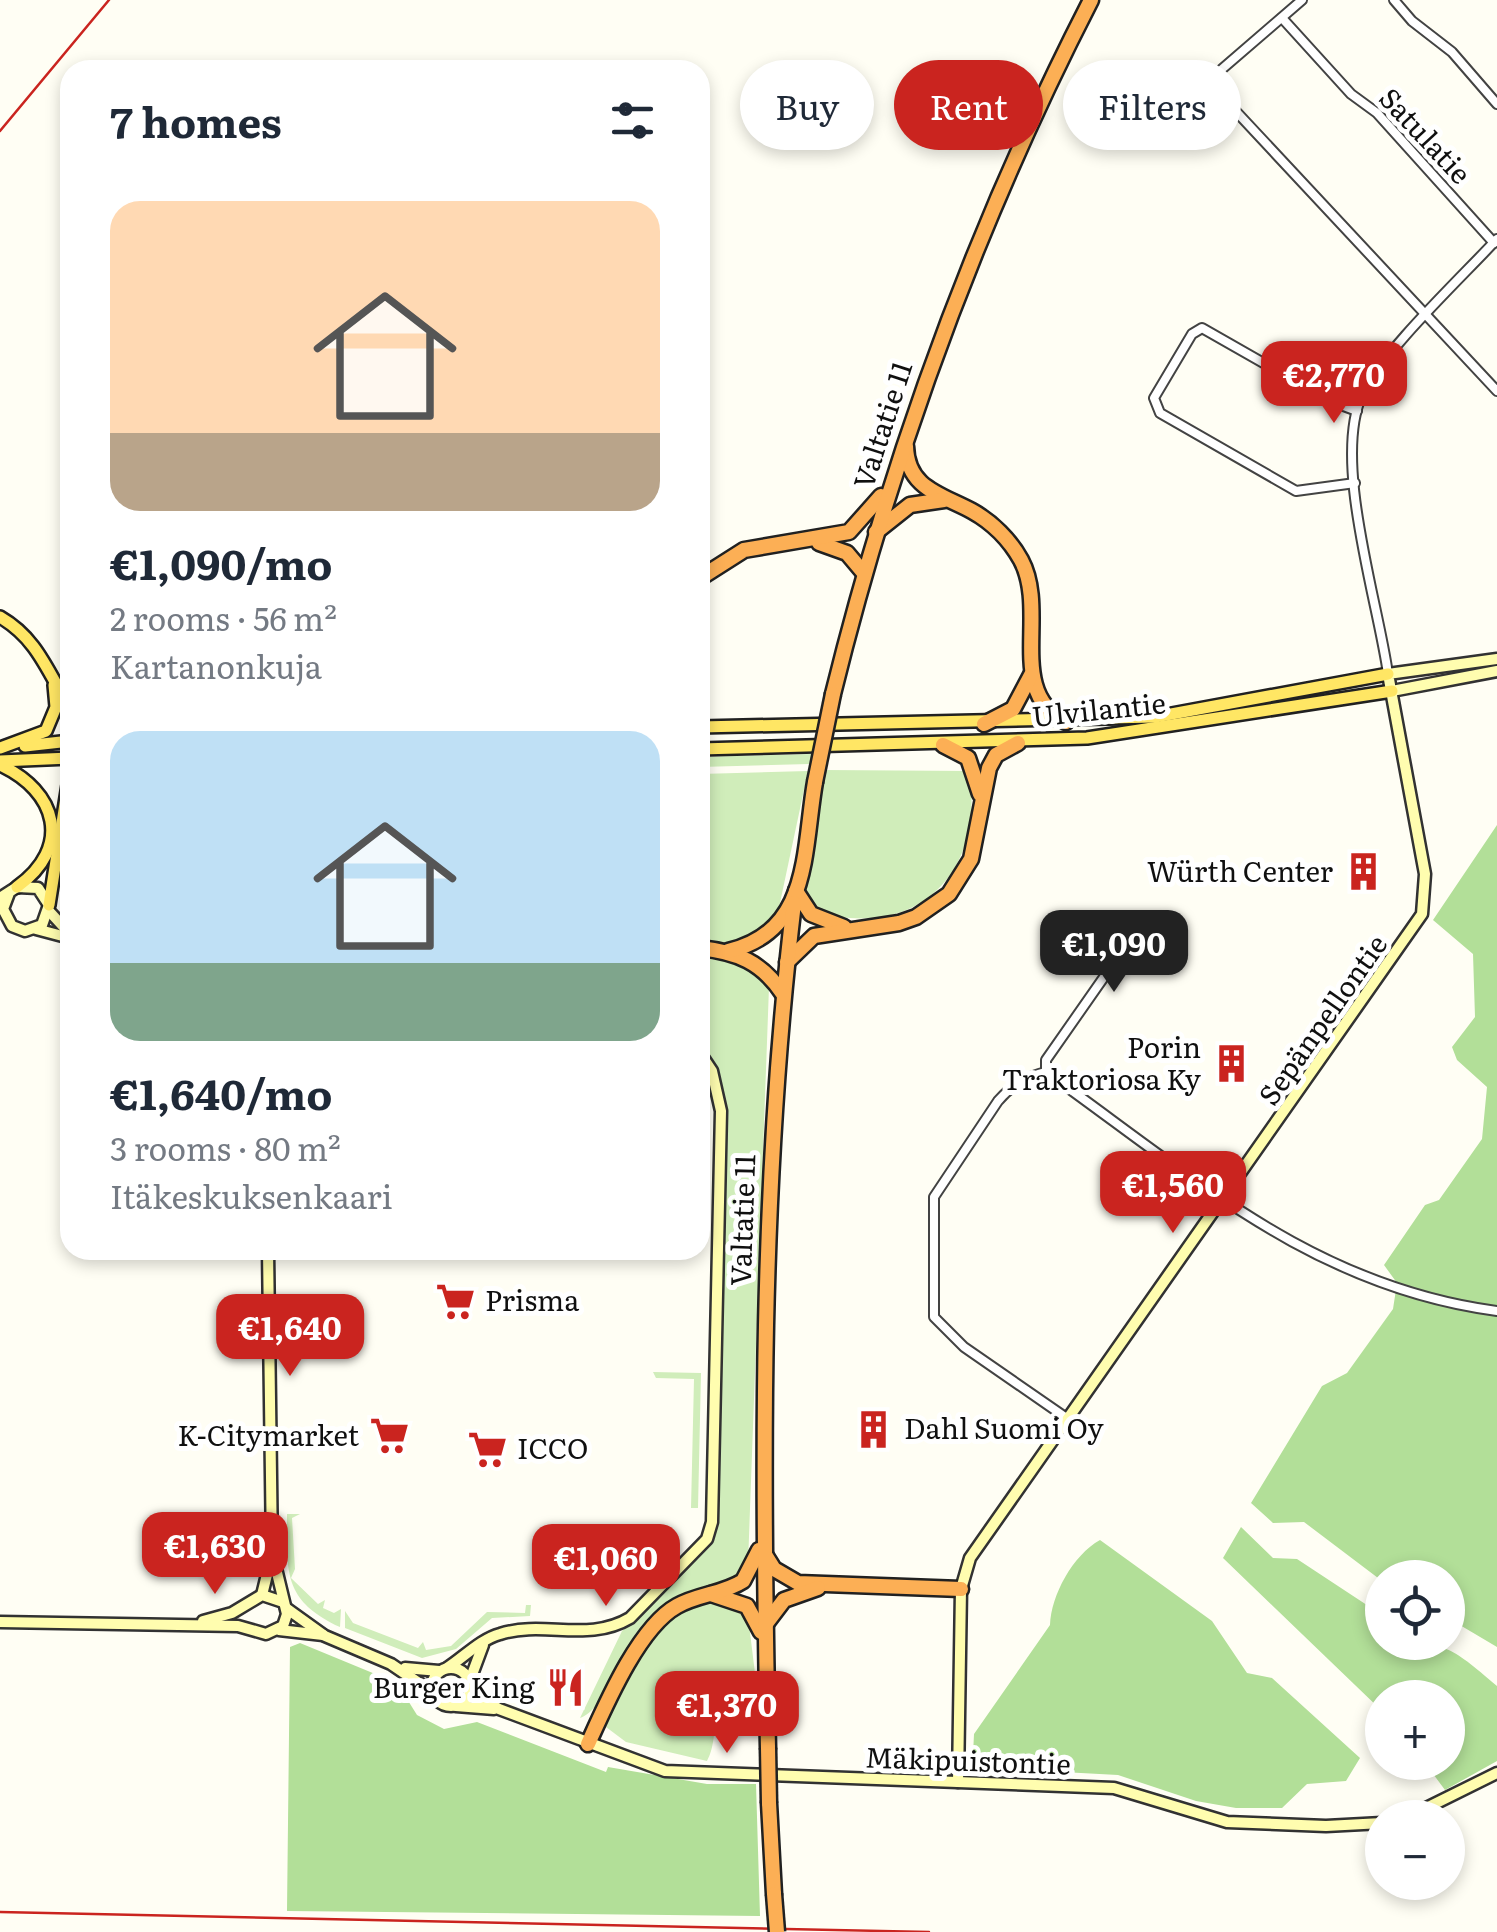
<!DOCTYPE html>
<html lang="en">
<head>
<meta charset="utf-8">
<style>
  body { margin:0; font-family:Literata,serif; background:#f2f2f3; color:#1f2937; height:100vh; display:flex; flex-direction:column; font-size:38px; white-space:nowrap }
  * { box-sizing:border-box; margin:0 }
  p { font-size:32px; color:#747a83 }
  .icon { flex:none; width:55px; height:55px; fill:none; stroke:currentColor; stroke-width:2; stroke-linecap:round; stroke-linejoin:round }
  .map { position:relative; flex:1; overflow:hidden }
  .panel { position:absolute; left:60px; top:60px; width:650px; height:1200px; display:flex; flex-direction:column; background:#fff; border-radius:30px; box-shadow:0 5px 15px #0003 }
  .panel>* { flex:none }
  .top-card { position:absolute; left:740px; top:60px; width:605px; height:90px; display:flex; gap:20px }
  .fabs { position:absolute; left:1365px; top:1560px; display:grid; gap:20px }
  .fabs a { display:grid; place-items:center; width:100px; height:100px; border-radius:50%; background:#fff; box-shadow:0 5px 15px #0003; font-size:50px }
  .price { position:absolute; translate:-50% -85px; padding:0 22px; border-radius:20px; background:#ca241f; color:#fff; font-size:32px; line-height:65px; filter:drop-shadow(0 2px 5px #0008) }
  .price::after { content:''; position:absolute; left:50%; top:60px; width:30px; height:22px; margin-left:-15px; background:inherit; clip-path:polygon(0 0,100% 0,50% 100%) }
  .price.active { background:#222; color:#fff }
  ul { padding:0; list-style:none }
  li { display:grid; align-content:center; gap:20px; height:530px; padding:0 50px }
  li span { display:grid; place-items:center; height:310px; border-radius:30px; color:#555 }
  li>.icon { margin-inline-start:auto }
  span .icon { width:180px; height:180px; fill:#fffc; stroke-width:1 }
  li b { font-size:42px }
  h2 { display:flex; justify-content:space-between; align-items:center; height:120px; padding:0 50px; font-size:42px }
  .chip { padding:0 35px; border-radius:45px; background:#fff; box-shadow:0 5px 15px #0003; font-size:35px; line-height:90px }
  .chip.active { background:#ca241f; color:#fff }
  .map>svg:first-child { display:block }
  .green { fill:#d0edba }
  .forest { fill:#b2df98 }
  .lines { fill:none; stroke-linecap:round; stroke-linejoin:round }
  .street-casing { stroke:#434343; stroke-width:12 }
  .secondary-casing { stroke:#323232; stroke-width:15 }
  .primary-casing { stroke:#212121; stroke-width:16 }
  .highway-casing { stroke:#212121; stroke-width:19 }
  .street { stroke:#fff; stroke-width:8 }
  .secondary { stroke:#fffdaf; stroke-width:10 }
  .primary { stroke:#ffe664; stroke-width:11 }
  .highway { stroke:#fcaf55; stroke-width:14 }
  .rail { stroke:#ca241f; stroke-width:2.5 }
  .highway-bridge-casing { stroke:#212121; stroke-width:19; stroke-linecap:butt }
  .highway-bridge { stroke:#fcaf55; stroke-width:14 }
  .labels { text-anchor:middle; stroke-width:10; stroke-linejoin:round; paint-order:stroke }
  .street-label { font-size:28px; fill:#101010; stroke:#fff }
  .poi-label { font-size:28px; fill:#101010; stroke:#fff; text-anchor:end }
</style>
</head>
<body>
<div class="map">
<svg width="1497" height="1932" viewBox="0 0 1497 1932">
  <rect width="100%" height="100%" fill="#fffef4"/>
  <g class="green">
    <path d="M812,754l-3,10 -109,3v-10z"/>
    <path d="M824,770l145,1c17,102 -53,171 -155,140l-10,-29z"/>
    <path d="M808,771l-31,146 -24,22 -23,4 -30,-3v-166z"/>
    <path d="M700,955l57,14 12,18 -21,577 -7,11c-24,10 -66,18 -84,38 -18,22 -54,99 -77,105l42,-87 81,-78 15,-30 6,-421 -7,-35 -17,-25z"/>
    <path d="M653,1372l48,1 -3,135h-7l3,-129 -38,-1z"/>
    <path d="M287,1514h13l-8,4 3,51 -4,9 27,26 7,-4 -2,8 11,5 7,-4 -1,18c-58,-27 -53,-56 -53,-113z"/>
    <path d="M704,1603l28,2 16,11 10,82 -19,-12c-32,8 -18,52 -32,75l-81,-19 -20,-15c19,-49 42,-111 98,-124z"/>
    <path d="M526,1605h5l-1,11 -38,2 -36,31 -34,9 -77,-30v-17l8,12 65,25 5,-6 3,8 25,-4 36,-34 38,1z"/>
  </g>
  <g class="forest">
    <path d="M1497,825v822l-49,-29v-40h-66v3l-78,-59 -31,1 -22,-20 71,-117 25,-13 46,-64 4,-26 -13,-18 41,-60 14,-5 43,-61 5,-52 -30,-27 -5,-13 23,-30 -2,-63 -40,-34z"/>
    <path d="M1241,1527l32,31 24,1 85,56v27c64,0 67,3 115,44v75l-52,29 -20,-27 23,-1v-64h-66v13l-159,-153z"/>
    <path d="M1100,1540l112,81 35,52 25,5 88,80 -14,23 -39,3 -25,24h-46l-40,-7 -78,-26 -128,-7 -17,-13 1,-21 76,-109c1,-30 23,-70 50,-85z"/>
    <path d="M300,1643l97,40 20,32 27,14 33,-7 129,50 2,-5 99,17h49l4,132 -473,-5 3,-264z"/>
  </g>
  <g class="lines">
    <defs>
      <g id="street">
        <path d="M1302,0l-80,69 -8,14 2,7 281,301"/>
        <path d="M1394,0l18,21 40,31 45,52"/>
        <path d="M1282,18l69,76 26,19 117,130"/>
        <path d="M1355,483l-59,8 -136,-78 -6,-15 38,-64 10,-6 128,73 27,10"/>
        <path d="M1388,674c-10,-73 -56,-213 -26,-279 20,-43 100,-118 135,-156"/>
        <path d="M1046,1072v-12l79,-113 -8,-29"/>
        <path d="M1068,1419l-104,-72 -30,-30v-120l64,-96c14,-16 27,-24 48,-29 146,104 268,215 451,239"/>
      </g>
      <g id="secondary">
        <path d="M1392,691l105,-20"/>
        <path d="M0,898l17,-11 21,1 11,17 -7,20 -17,6 -13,-5 -9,-17 6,-16"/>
        <path d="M49,911l21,23"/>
        <path d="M36,929l34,9"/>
        <path d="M262,1595l9,-37"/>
        <path d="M286,1608l39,28 66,28 41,28"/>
        <path d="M203,1621l29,-8 30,-18 21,7"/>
        <path d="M0,1622l238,4 28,8 17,-8 4,-12 -15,-62 -4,-302"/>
        <path d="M279,1630l44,5"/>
        <circle cx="451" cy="1687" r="19"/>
        <path d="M405,1668l34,3"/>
        <path d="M447,1668c17,-11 34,-29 53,-34 44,-14 88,9 130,-16l77,-79 5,-17 9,-411 -9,-40 -12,-18"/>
        <path d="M470,1680l13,-35"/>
        <path d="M470,1691l29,18 166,62 449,17 113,34 99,4 56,-3"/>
        <path d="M456,1706l38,3"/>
        <path d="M958,1782l3,-193 9,-31 452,-644 3,-40 -37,-200 109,-15"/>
        <path d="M1406,1818l91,-45"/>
      </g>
      <g id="primary">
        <path d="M0,617c38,22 48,56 70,91"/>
        <path d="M700,727l455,-10 233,-43"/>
        <path d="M25,746l45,-5"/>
        <path d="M0,748l46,-17 10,-24 -2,-22"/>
        <path d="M700,749l387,-11 305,-47"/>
        <path d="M0,761l70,-3"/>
        <path d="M0,765c57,26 73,82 17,122"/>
        <path d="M49,905l21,-133"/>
      </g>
      <g id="highway">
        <path d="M906,446c1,42 34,48 66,65 20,11 38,29 49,49 28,52 -16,132 45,162"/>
        <path d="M876,532l34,-27 34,-5"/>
        <path d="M819,543l28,10 16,19"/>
        <path d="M700,578l44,-28 105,-18 32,-36"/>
        <path d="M833,694c60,-243 144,-472 258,-694"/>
        <path d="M984,724l29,-15 18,-34"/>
        <path d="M943,745l25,13 12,36"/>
        <path d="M796,891l15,23 33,13"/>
        <path d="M700,948c37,4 62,14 83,46"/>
        <path d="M728,951c83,-19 75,-100 87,-169"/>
        <path d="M787,962l27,-26 85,-13 17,-6 33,-23 22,-35 18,-91 7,-13 22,-12"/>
        <path d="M764,1553l10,16 24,14 163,6"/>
        <path d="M711,1594l36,12 14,26"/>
        <path d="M765,1625l19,-25 34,-12"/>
        <path d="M588,1744c18,-40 51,-117 89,-138 21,-12 46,-12 66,-25l16,-31"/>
        <path d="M768,1748c-6,-283 -8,-563 26,-845"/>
        <path d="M769,1803l5,91"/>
      </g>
    </defs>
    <use href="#street" class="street-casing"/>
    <use href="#secondary" class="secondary-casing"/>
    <use href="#primary" class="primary-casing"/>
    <use href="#highway" class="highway-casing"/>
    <use href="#street" class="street"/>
    <use href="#secondary" class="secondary"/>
    <use href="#primary" class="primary"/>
    <use href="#highway" class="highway"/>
    <g class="rail">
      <path d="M0,131l109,-131"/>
      <path d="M0,1912l929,20"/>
    </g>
    <defs>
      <g id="highway-bridge">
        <path d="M815,782l18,-88"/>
        <path d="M768,1748l1,55"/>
        <path d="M774,1894l3,38"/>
      </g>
    </defs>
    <use href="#highway-bridge" class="highway-bridge-casing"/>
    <use href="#highway-bridge" class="highway-bridge"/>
  </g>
  <defs>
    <symbol id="building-bare" viewBox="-9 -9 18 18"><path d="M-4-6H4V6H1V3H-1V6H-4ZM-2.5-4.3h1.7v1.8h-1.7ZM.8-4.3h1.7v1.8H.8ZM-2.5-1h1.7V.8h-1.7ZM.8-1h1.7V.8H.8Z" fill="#ca241f" stroke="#fff" stroke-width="2.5" paint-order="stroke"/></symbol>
    <symbol id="supermarket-bare" viewBox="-9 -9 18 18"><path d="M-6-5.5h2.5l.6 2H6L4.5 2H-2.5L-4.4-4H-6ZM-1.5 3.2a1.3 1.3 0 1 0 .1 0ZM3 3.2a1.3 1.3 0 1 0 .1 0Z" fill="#ca241f" stroke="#fff" stroke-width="2.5" paint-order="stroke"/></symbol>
    <symbol id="restaurant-bare" viewBox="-9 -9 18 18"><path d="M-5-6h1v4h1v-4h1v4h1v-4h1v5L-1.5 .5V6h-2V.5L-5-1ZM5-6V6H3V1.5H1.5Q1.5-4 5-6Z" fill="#ca241f" stroke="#fff" stroke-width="2.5" paint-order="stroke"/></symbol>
  </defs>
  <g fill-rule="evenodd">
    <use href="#building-bare" x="1336" y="844" width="55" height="55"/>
    <use href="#building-bare" x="1204" y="1036" width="55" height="55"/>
    <use href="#supermarket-bare" x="428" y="1274" width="55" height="55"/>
    <use href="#building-bare" x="846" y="1402" width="55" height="55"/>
    <use href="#supermarket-bare" x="362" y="1408" width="55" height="55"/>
    <use href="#supermarket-bare" x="460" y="1422" width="55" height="55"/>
    <use href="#restaurant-bare" x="538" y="1660" width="55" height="55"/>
  </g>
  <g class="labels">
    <g class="street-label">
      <text transform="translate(1425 136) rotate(47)" y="10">Satulatie</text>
      <text transform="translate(883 425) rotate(-72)" y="10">Valtatie 11</text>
      <text transform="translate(1099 710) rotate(-6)" y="10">Ulvilantie</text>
      <text transform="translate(1323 1020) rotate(-55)" y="10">Sepänpellontie</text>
      <text transform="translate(743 1220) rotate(-88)" y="10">Valtatie 11</text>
      <text transform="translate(968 1761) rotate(2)" y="10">Mäkipuistontie</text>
    </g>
    <g class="poi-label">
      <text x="1333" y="882">Würth Center</text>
      <text x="1201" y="1058">Porin<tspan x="1201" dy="32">Traktoriosa Ky</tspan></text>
      <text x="485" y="1311" text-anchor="start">Prisma</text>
      <text x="904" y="1439" text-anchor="start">Dahl Suomi Oy</text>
      <text x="359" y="1446">K-Citymarket</text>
      <text x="517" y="1459" text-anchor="start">ICCO</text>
      <text x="535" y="1698">Burger King</text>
    </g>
  </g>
</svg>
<div class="fabs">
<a><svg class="icon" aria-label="locate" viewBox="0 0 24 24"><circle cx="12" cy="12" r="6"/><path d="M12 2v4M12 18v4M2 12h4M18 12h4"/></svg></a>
<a>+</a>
<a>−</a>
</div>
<b class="price" style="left:1334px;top:426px">€2,770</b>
<b class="price active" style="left:1114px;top:995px">€1,090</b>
<b class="price" style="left:1173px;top:1236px">€1,560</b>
<b class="price" style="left:290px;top:1379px">€1,640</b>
<b class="price" style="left:215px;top:1597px">€1,630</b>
<b class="price" style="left:606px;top:1609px">€1,060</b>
<b class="price" style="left:727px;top:1756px">€1,370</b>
<div class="top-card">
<a class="chip">Buy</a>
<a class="chip active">Rent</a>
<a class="chip">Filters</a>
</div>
<section class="panel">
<h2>7 homes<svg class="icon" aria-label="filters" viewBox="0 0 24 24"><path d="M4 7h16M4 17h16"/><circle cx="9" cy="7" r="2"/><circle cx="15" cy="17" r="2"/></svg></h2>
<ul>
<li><span style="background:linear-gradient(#ffd9b3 75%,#b9a48a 0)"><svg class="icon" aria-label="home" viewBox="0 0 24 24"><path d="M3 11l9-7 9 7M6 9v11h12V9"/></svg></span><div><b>€1,090/mo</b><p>2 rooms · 56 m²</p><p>Kartanonkuja</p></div></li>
<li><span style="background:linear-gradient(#bfe0f5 75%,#7fa58c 0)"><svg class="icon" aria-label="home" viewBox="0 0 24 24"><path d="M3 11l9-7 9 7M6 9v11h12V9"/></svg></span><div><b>€1,640/mo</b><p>3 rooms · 80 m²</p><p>Itäkeskuksenkaari</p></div></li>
</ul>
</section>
</div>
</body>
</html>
